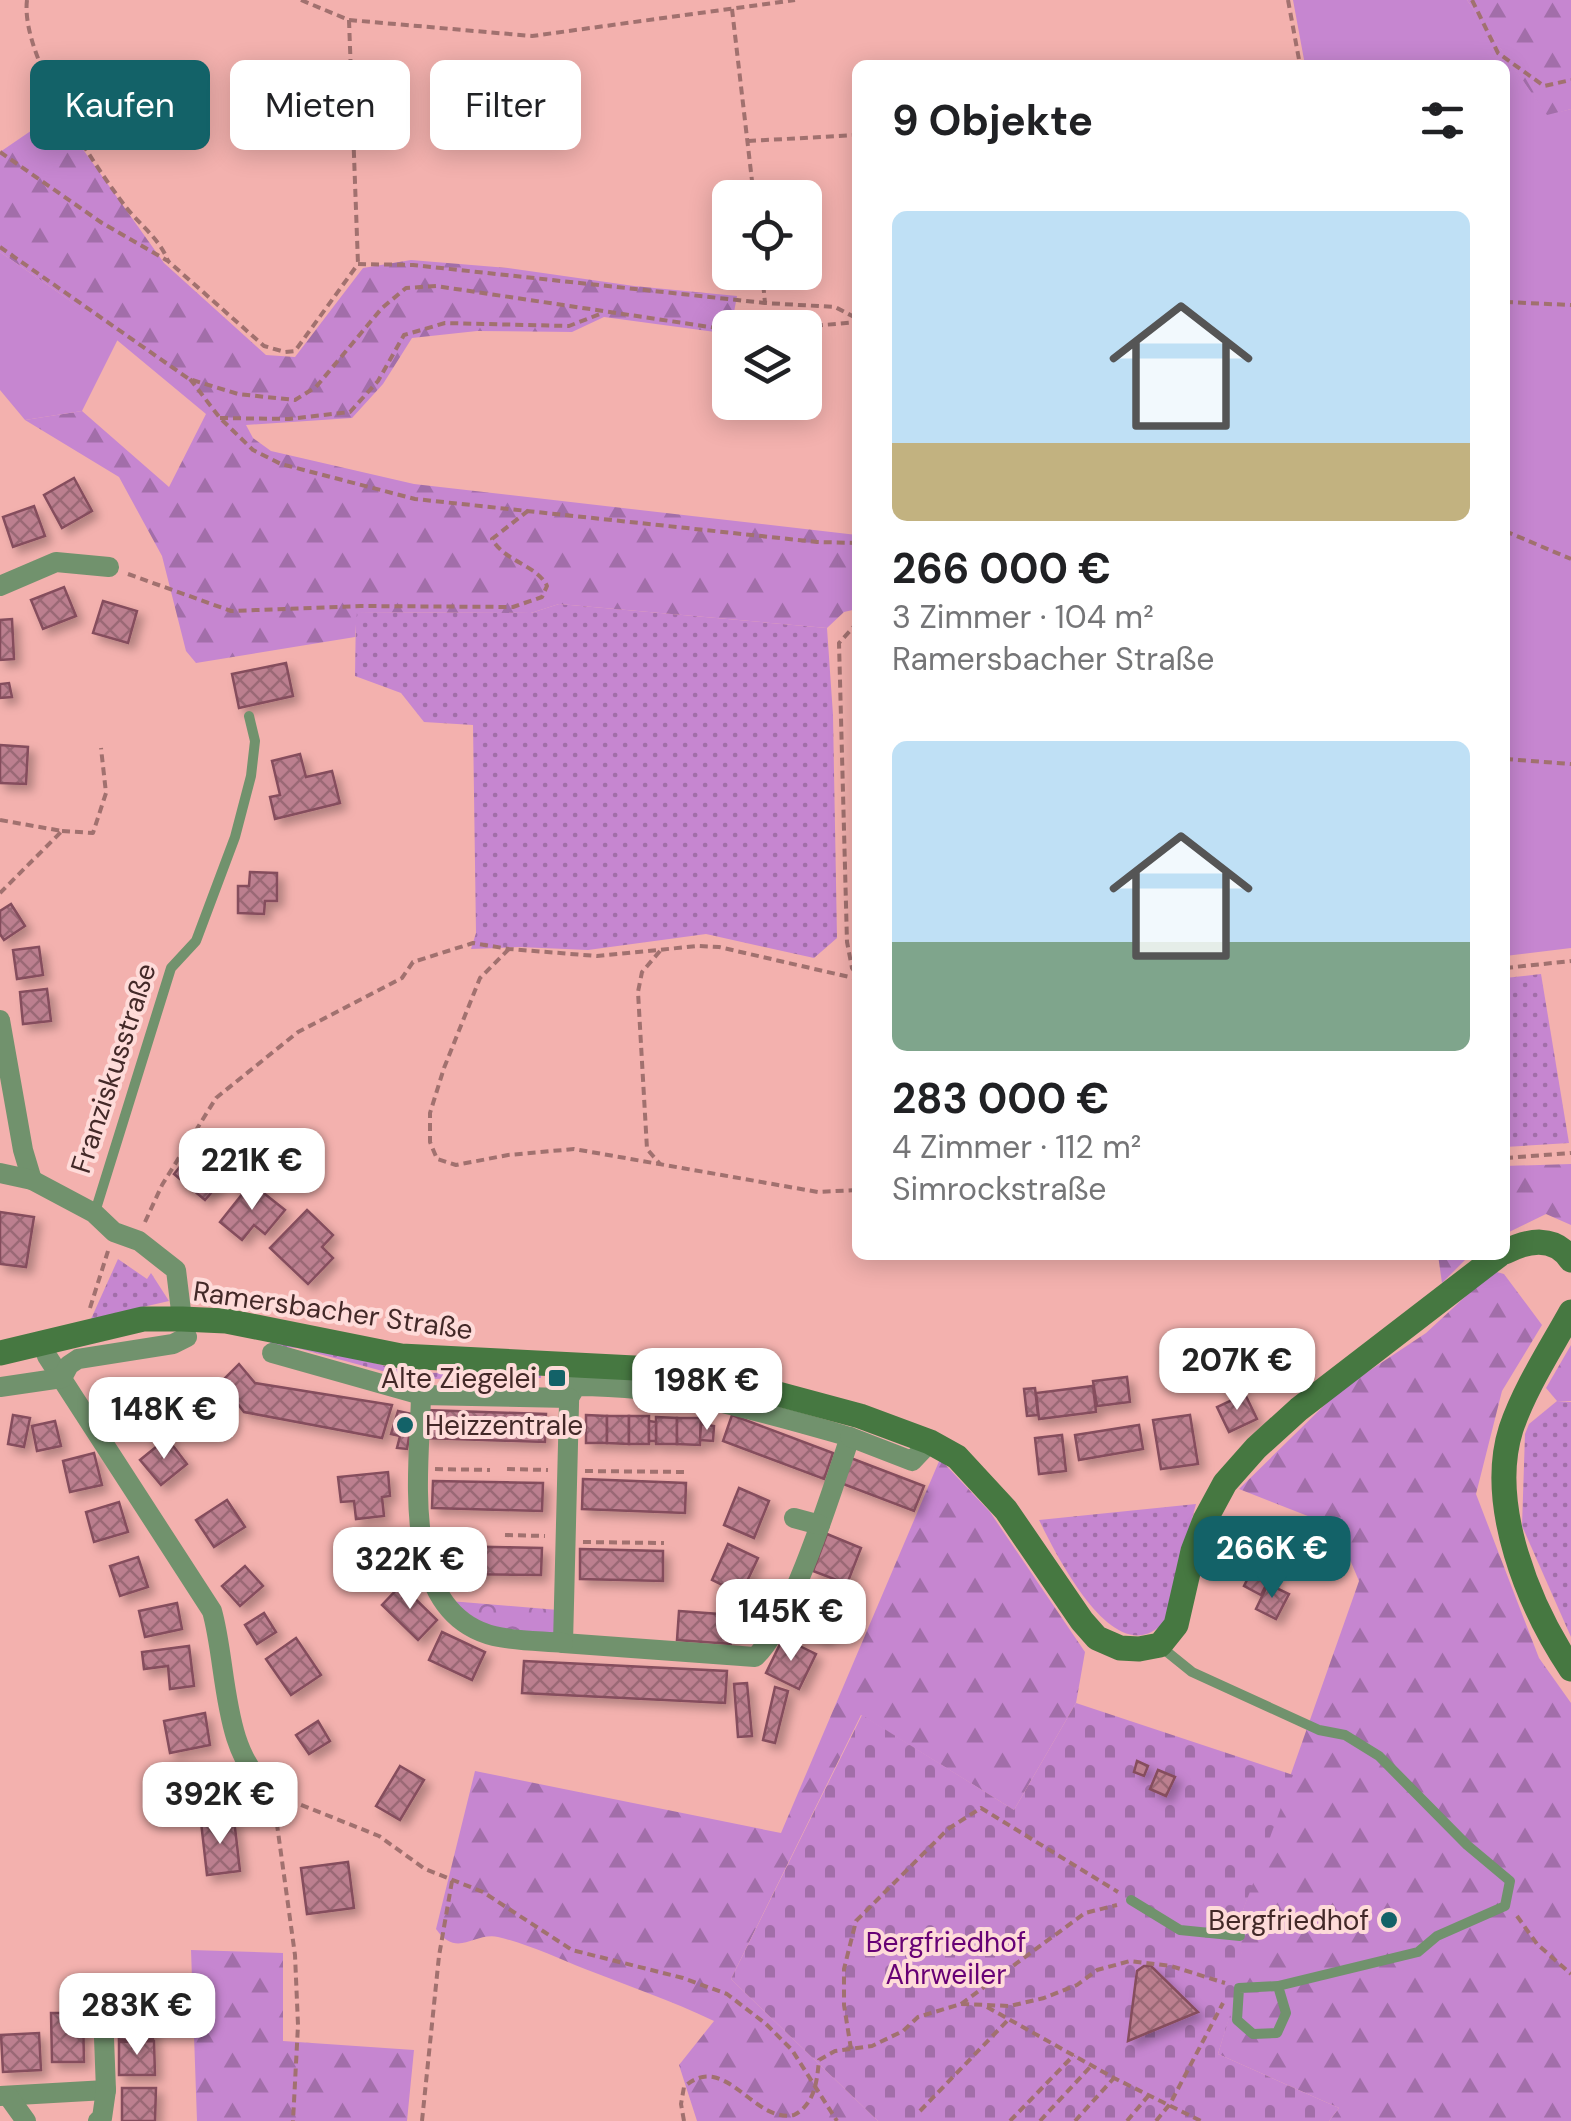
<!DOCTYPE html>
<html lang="de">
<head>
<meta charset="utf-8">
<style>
  body { margin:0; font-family:"DM Sans",sans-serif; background:#f2f2f2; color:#202124; height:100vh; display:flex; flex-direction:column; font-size:38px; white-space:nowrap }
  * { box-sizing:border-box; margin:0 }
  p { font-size:32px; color:#757577 }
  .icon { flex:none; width:55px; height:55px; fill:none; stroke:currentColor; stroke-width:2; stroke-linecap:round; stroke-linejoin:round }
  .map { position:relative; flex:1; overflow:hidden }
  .side { position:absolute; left:852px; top:60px; width:658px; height:1200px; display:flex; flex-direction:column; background:#fff; border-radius:15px; box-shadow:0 5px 25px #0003 }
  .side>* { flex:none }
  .hud { position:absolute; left:30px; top:60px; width:672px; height:90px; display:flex; gap:20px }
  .controls { position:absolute; left:712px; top:180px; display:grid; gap:20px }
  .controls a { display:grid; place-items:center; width:110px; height:110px; border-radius:15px; background:#fff; box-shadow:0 5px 25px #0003; font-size:50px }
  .price { position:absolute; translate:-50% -85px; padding:0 22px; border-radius:20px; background:#fff; color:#222; font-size:32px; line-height:65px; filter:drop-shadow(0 2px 5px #0008) }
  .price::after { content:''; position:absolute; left:50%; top:60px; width:30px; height:22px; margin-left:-15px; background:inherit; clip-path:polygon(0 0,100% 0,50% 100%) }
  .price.current { background:#136268; color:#fff }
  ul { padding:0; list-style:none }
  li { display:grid; align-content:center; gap:20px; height:530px; padding:0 40px }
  li span { display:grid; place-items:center; height:310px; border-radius:15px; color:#555 }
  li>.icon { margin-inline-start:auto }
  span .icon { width:180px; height:180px; fill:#fffc; stroke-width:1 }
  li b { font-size:42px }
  h2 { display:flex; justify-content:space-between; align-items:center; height:120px; padding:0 40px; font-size:42px }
  .pill { padding:0 35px; border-radius:15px; background:#fff; box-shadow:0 5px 25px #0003; font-size:35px; line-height:90px }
  .pill.current { background:#136268; color:#fff }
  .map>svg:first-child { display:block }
  .grass { fill:url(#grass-dots) }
  .forest { fill:url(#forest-firs) }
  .cemetery { fill:url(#cemetery-stones) }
  .park { fill:url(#park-crowns) }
  .garden { fill:#c686d0 }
  .building { fill:url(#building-cross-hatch); stroke:#854d5d; stroke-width:2.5; filter:url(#shadow) }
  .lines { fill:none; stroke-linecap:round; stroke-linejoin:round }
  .path { stroke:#a1716f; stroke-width:4; stroke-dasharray:8 5; stroke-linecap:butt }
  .service { stroke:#71926d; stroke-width:10 }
  .minor { stroke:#71926d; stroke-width:20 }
  .secondary { stroke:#467841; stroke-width:25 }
  .poi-dot { fill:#136268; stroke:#fedbd9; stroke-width:4 }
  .labels { text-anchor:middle; stroke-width:8; stroke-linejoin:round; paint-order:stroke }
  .street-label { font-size:28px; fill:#432928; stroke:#fedbd9 }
  .poi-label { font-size:28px; fill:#432928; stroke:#fedbd9; text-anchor:end }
  .park-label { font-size:28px; fill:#670175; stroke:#fedbd9 }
</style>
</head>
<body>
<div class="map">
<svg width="1571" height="2121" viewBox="0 0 1571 2121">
  <defs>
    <pattern id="grass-dots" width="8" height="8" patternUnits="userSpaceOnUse" patternTransform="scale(2.5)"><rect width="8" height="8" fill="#c686d0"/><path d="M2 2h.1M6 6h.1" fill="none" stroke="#a26ea9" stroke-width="1.8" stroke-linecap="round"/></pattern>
    <pattern id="forest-firs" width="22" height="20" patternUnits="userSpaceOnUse" patternTransform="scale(2.5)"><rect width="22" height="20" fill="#c686d0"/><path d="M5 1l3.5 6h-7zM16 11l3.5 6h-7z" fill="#a26ea9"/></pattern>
    <pattern id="cemetery-stones" width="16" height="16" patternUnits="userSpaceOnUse" patternTransform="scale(2.5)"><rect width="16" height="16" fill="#c686d0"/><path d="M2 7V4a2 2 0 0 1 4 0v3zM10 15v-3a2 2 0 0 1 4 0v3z" fill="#a26ea9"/></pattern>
    <pattern id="park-crowns" width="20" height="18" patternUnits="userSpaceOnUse" patternTransform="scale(2.5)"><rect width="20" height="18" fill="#c686d0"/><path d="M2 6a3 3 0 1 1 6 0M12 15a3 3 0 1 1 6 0" fill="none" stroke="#a26ea9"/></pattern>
    <pattern id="building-cross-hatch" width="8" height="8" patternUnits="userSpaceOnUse" patternTransform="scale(2.5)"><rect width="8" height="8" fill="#bc7f8f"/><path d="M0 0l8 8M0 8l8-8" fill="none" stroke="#9a6875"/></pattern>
    <filter id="shadow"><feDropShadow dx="6" dy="6" stdDeviation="5" flood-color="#0004"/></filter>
  </defs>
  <rect width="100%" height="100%" fill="#f3b1ae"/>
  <g class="grass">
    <path d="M559,604l268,24 6,87 4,223 -23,20 -108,-24 -118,16 -69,-3 -48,2 5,-16 -3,-208 -49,-3 -23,-29 -46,-17 1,-64 175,1z"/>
    <path d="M1541,974l28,169 -64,4v-169z"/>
    <path d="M118,1259l29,20 4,-6 18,28 -78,18z"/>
    <path d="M270,1342l28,1 114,30 129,-1v6l-129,1 -115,-31 -27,-2z"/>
    <path d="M1557,1401l14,1v235l-49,-111 3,-92 4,-10z"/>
    <path d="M1196,1504l-31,117c-49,56 -109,-67 -126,-101z"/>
  </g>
  <g class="forest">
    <path d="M1467,0h104v109l-24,7z"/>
    <path d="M57,113l107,150 102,92 29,2 68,-89 48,-8 97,8 126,18 103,10 -7,38 -126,-17 -32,15 -95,-1 -65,7 -29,46 -31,34 -106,7 7,13 18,13 143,33 443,51v74l-13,3 -17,16 -268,-24 -28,9 -174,-1 -2,25 -159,26 -10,-12 -24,-95 -43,-79 -94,-57 57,-9 87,76 37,-73 -141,-117 -65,-45v-100z"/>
    <path d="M1571,1164v61l-25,-11 -41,20v-68z"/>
    <path d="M1438,1255h32l-28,28z"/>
    <path d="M1493,1271l11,3 38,51 -40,66 -26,103 63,164 32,45v418h-242l10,-13 -121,-54 25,-84 -5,-46 121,-343 -23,-54 -97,-38 100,-98 87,-58z"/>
    <path d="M1571,1345v56h-14l-11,-13z"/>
    <path d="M940,1459l50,53 95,140 -9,51 -62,107 -153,-95 -130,264 147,142h-181l-18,-56 35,-44c-42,-20 -85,-35 -129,-52 -28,-11 -57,-25 -87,-32 -24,-5 -41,22 -62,-8l39,-158 306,62z"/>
    <path d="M191,1950l92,3v88l131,9 -7,71h-210z"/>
  </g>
  <path class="cemetery" d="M1076,1703l217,72 -55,149 6,46 -26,84 121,54 -10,13h-451l-147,-142 131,-264 152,95z"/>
  <path class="park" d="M450,1601l108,9 -2,29 -61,-7z"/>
  <g class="garden">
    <path d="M1293,0h174l80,115 24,-6v839l-66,8v-891h-200z"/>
    <path d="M0,252l65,45 53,42 -36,72 -57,9 -25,-30z"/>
    <path d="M857,637v333l-5,-327z"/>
  </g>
  <g class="building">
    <path d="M74,478l18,33 -30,17 -18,-33z"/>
    <path d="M34,506l11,30 -32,11 -10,-30z"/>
    <path d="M64,587l12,29 -33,13 -12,-29z"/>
    <path d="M103,601l34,10 -9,32 -35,-10z"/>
    <path d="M12,619l2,40 -14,1v-40z"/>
    <path d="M286,663l7,33 -54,12 -7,-34z"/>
    <path d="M9,683l3,14 -12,1v-14z"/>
    <path d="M0,745l28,2 -2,37 -26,-1z"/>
    <path d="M300,754l6,23 26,-6 8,32 -65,16 -5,-22 10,-2 -8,-34z"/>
    <path d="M250,872l27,1v28h-12l-1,13 -26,-1v-27h11z"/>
    <path d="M11,904l14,22 -21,14 -4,-6v-23z"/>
    <path d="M39,947l4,28 -26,4 -4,-29z"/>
    <path d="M47,989l4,32 -28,3 -3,-32z"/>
    <path d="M187,1158l32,26 -14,16 -31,-26z"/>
    <path d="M251,1183l34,27 -20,24 -11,-9 -12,15 -22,-18z"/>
    <path d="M307,1210l26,25 -11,12 11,11 -25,26 -38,-36z"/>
    <path d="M0,1212l34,5 -8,50 -26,-3z"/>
    <path d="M239,1364l16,19 137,22 -10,33 -138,-26 -23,-30z"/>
    <path d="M1127,1377l3,25 -33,4 -4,-25z"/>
    <path d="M192,1386l14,22 -26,17 -14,-21z"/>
    <path d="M1093,1386l3,26 -57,7 -3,-26z"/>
    <path d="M142,1388l14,22 -26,17 -15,-21z"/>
    <path d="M1035,1388l3,27 -11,1 -3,-27z"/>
    <path d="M1245,1394l12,25 -28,13 -12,-25z"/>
    <path d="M425,1410l121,4 -1,28 -121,-4z"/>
    <path d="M398,1411l18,4 -2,23 -5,-1 -2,12 -10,-1 3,-12 -9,-2z"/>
    <path d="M13,1415l17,3 -6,29 -16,-3z"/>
    <path d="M586,1415l21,1v27h-21z"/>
    <path d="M732,1415l101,38 -9,26 -101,-38z"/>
    <path d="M1190,1415l8,49 -37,5 -8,-49z"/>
    <path d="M607,1416h22v28l-22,-1z"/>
    <rect x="629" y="1416" width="20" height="28"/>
    <path d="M656,1417l21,1v26h-21z"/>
    <path d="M677,1418h24l-1,27 -23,-1z"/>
    <path d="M55,1421l6,25 -24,5 -5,-25z"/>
    <path d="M649,1421l7,1v19h-7z"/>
    <path d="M701,1424l13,2 -1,15 -13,-1z"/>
    <path d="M1139,1425l4,24 -64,11 -4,-25z"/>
    <path d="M1062,1435l4,36 -27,3 -4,-36z"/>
    <path d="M167,1438l20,26 -26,21 -21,-25z"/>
    <path d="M94,1453l8,32 -32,7 -7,-31z"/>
    <path d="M848,1457l76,29 -10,25 -76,-29z"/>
    <path d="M388,1472l2,24 -8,1 2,19 -28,3 -2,-18 -13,1 -3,-25z"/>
    <path d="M583,1479l103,4 -1,30 -103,-4z"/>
    <path d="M433,1481l110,2 -1,28 -110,-3z"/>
    <path d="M739,1488l30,13 -15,37 -30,-13z"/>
    <path d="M227,1500l18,27 -31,20 -18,-27z"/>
    <path d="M119,1502l9,30 -34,10 -8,-30z"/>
    <path d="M827,1534l34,14 -14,36 -34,-13z"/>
    <path d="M387,1538l10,34 -30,8 -10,-34z"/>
    <path d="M728,1544l30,14 -17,36 -29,-14z"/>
    <path d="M444,1546l98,2 -1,27 -97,-1z"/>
    <path d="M580,1549l83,2v30l-83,-2z"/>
    <path d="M138,1557l10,30 -28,9 -10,-30z"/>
    <path d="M1255,1564l17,9 -11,22 -17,-9z"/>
    <path d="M245,1566l18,20 -23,20 -18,-20z"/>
    <path d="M1268,1584l21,10 -13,25 -20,-10z"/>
    <path d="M401,1585l36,35 -19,20 -36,-35z"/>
    <path d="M804,1589l36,15 -15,36 -37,-16z"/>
    <path d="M177,1603l5,26 -37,8 -6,-26z"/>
    <path d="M679,1611l54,4 -2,29 -54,-4z"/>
    <path d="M264,1613l12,19 -19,12 -12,-19z"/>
    <path d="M442,1632l43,20 -13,28 -43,-20z"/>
    <path d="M296,1638l25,37 -30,20 -25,-36z"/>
    <path d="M783,1638l33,16 -17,35 -33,-16z"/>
    <path d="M189,1646l5,40 -24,3 -2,-23 -24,3 -2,-17z"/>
    <path d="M524,1661l203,10 -2,32 -203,-10z"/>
    <path d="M747,1683l5,53 -14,1 -4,-53z"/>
    <path d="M775,1687l13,4 -13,52 -12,-3z"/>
    <path d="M205,1713l5,32 -40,8 -6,-32z"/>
    <path d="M318,1721l12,20 -21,13 -13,-19z"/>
    <path d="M1137,1761l11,5 -4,10 -10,-4z"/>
    <path d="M215,1764l5,38 -34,5 -5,-38z"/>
    <path d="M400,1766l24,14 -24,40 -24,-14z"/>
    <path d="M1158,1770l17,7 -9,19 -16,-7z"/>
    <path d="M234,1819l6,52 -33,4 -6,-53z"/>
    <path d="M348,1862l6,46 -47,6 -6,-46z"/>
    <path d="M1144,1966h7l47,46 -70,29 9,-70z"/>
    <path d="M51,2013h32l1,49h-32z"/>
    <path d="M153,2015v24l-34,1 -1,-24z"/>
    <path d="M39,2033l2,37 -38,2 -2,-37z"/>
    <path d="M154,2041l1,34h-36v-33z"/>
    <path d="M122,2088h34l-1,33h-33z"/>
  </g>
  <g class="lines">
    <g class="path">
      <path d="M27,0c-7,55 65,162 98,206 14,18 35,33 43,55"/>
      <path d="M301,0l48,20 183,16 263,-36"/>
      <path d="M1288,0l12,65"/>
      <path d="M1472,0l26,53 46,33 27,-6"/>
      <path d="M732,9l22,189"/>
      <path d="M349,20l9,244"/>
      <path d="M748,141l110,-6"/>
      <path d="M0,152l102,71 66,38 96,85 21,6 10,-1 63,-87 55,1 352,38 70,4 23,12"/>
      <path d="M0,247l189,132 49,15 57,6 21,-13 66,-79 24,-20 30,-2 294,44"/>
      <path d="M762,272l3,31"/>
      <path d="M1505,302l66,3"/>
      <path d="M789,328l69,-6"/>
      <path d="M190,379l30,39 33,32 28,14 134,35 402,43 41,1"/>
      <path d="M220,418l69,1 61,-7 28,-31 26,-46 41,-12 124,3 31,-12"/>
      <path d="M1505,531l66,28"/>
      <path d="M128,574l103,37 130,-5 152,1 29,-10 5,-11c-10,-21 -42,-24 -55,-47l37,-29"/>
      <path d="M858,622l-19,21 8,299 5,26 6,8"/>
      <path d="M1505,759l66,5"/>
      <path d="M0,820l62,11 -62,62"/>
      <path d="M62,831l31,2 13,-40 -5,-45"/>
      <path d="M509,949l-29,29 -36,90 -14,45v29l7,17 19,6 52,-10 66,-6 244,43 40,-2"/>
      <path d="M660,951l-18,21 -4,20 9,157 13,15"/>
      <path d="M1505,968l66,-7"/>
      <path d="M1505,1158l66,-5"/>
      <path d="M145,1222l17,-37 54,-87 82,-66 104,-54 11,-16 60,-19 36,6 88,7 101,-10 21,1 139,32"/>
      <path d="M90,1308l18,-57"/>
      <path d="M435,1469l55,1"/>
      <path d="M507,1469l41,1"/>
      <path d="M585,1471l100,1"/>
      <path d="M439,1533l41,1"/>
      <path d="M505,1535l40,1"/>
      <path d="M583,1542l81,1"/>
      <path d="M289,1800l90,36 46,33 58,23 89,58 111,28 44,16 39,30 26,26 45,71"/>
      <path d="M275,1810l20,145 3,70 -5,96"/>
      <path d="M1517,1916l20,28 34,30"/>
      <path d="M961,2004l124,-91 32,-8"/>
      <path d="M987,2007l127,71 87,43"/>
      <path d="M851,2049l-7,-44v-36l12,-48 92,-92 33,-21 137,84"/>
      <path d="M920,2111l89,-92"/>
      <path d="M422,2121l17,-165 13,-75"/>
      <path d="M684,2121l-3,-17 3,-17c8,-7 17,-12 29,-10 29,6 49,44 81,38 21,-11 23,-34 25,-55l16,-9 37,-5 31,-15 15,-14 43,-13 49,2 34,-8 33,-13 20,-15 33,-9 41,5 54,17"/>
      <path d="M1010,2121l64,-66"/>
      <path d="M1040,2121l52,-56"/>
      <path d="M1075,2121l39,-43"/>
      <path d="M1127,2121l22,-26"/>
      <path d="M1156,2121l14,-17 53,-101"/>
    </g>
    <g class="service">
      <path d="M95,1212l76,-244 25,-27 39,-104 16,-61 4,-35 -6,-25"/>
      <path d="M1161,1647l31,25 127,58 26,5 34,21 88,89 43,36 -5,25 -68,30 -19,16 -140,34 -39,2 -2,32 16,14 24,-1 9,-20 -8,-27"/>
      <path d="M1131,1900l49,30 60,6"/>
    </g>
    <g class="minor">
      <path d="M0,586l56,-24 53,5"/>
      <path d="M0,1020l23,130 9,30"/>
      <path d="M0,1173l32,7 62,33 20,19 25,9 37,29 6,49"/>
      <path d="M42,1343l5,13 165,255c16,56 9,145 60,180"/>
      <path d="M272,1353l149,42"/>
      <path d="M0,1387l62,-9 7,-13 9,-6 95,-15 14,-7"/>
      <path d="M569,1398l7,-12c99,0 180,24 274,51 -16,48 -61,191 -95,220l-192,-14 7,-278"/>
      <path d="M850,1437l62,24 18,-19"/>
      <path d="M794,1518l26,7"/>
      <path d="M563,1643c-22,-2 -48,-2 -69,-7 -97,-24 -74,-168 -73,-241l148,3"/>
      <path d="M0,2096l106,-6"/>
      <path d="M8,2096l18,25"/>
      <path d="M98,2121l4,-3 4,-28 -3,-78"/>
    </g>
    <g class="secondary">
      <path d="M1505,1252c23,-12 50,-17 66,8"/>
      <path d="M1571,1312c-21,38 -46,76 -60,117 -24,76 18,177 60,240"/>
      <path d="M0,1353l143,-34h39l44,2 175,35 292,15 167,45 70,26 27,15 49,53 76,111 15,17 23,10 19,1 21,-4 16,-20 17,-74 12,-31 20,-37 31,-35 43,-39 200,-154"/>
    </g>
  </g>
  <g class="poi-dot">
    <rect x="547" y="1368" width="20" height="20" rx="5"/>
    <circle cx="405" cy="1425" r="10"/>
    <circle cx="1389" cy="1920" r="10"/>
  </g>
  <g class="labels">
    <g class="street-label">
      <text transform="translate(113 1068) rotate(-72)" y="10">Franziskusstraße</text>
      <text transform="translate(333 1310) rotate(8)" y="10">Ramersbacher Straße</text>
    </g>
    <g class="poi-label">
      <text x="537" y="1388">Alte Ziegelei</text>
      <text x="425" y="1435" text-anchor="start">Heizzentrale</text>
      <text x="1369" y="1930">Bergfriedhof</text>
    </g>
    <g class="park-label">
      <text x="946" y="1952">Bergfriedhof<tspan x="946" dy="32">Ahrweiler</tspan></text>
    </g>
  </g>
</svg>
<div class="controls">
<a><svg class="icon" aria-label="locate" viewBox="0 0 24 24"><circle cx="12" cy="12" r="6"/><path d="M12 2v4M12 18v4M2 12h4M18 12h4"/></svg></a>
<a><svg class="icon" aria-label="layers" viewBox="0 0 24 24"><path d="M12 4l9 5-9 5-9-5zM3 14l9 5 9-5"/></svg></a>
</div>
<b class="price" style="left:252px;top:1213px">221K €</b>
<b class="price" style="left:1237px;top:1413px">207K €</b>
<b class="price" style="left:707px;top:1433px">198K €</b>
<b class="price" style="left:164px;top:1462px">148K €</b>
<b class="price current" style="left:1272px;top:1601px">266K €</b>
<b class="price" style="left:410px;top:1612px">322K €</b>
<b class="price" style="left:791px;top:1664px">145K €</b>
<b class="price" style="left:220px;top:1847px">392K €</b>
<b class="price" style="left:137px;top:2058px">283K €</b>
<div class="hud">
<a class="pill current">Kaufen</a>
<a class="pill">Mieten</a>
<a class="pill">Filter</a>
</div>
<section class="side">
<h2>9 Objekte<svg class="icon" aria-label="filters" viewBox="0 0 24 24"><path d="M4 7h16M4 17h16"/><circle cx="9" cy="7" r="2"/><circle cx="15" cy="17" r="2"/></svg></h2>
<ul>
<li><span style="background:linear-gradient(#bfe0f5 75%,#c2b280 0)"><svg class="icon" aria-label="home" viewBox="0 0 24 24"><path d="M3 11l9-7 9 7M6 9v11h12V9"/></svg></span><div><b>266 000 €</b><p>3 Zimmer · 104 m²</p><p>Ramersbacher Straße</p></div></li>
<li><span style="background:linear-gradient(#bfe0f5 65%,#7fa58c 0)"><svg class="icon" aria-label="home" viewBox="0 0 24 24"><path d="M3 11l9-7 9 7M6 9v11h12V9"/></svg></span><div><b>283 000 €</b><p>4 Zimmer · 112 m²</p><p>Simrockstraße</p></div></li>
</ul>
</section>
</div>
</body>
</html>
